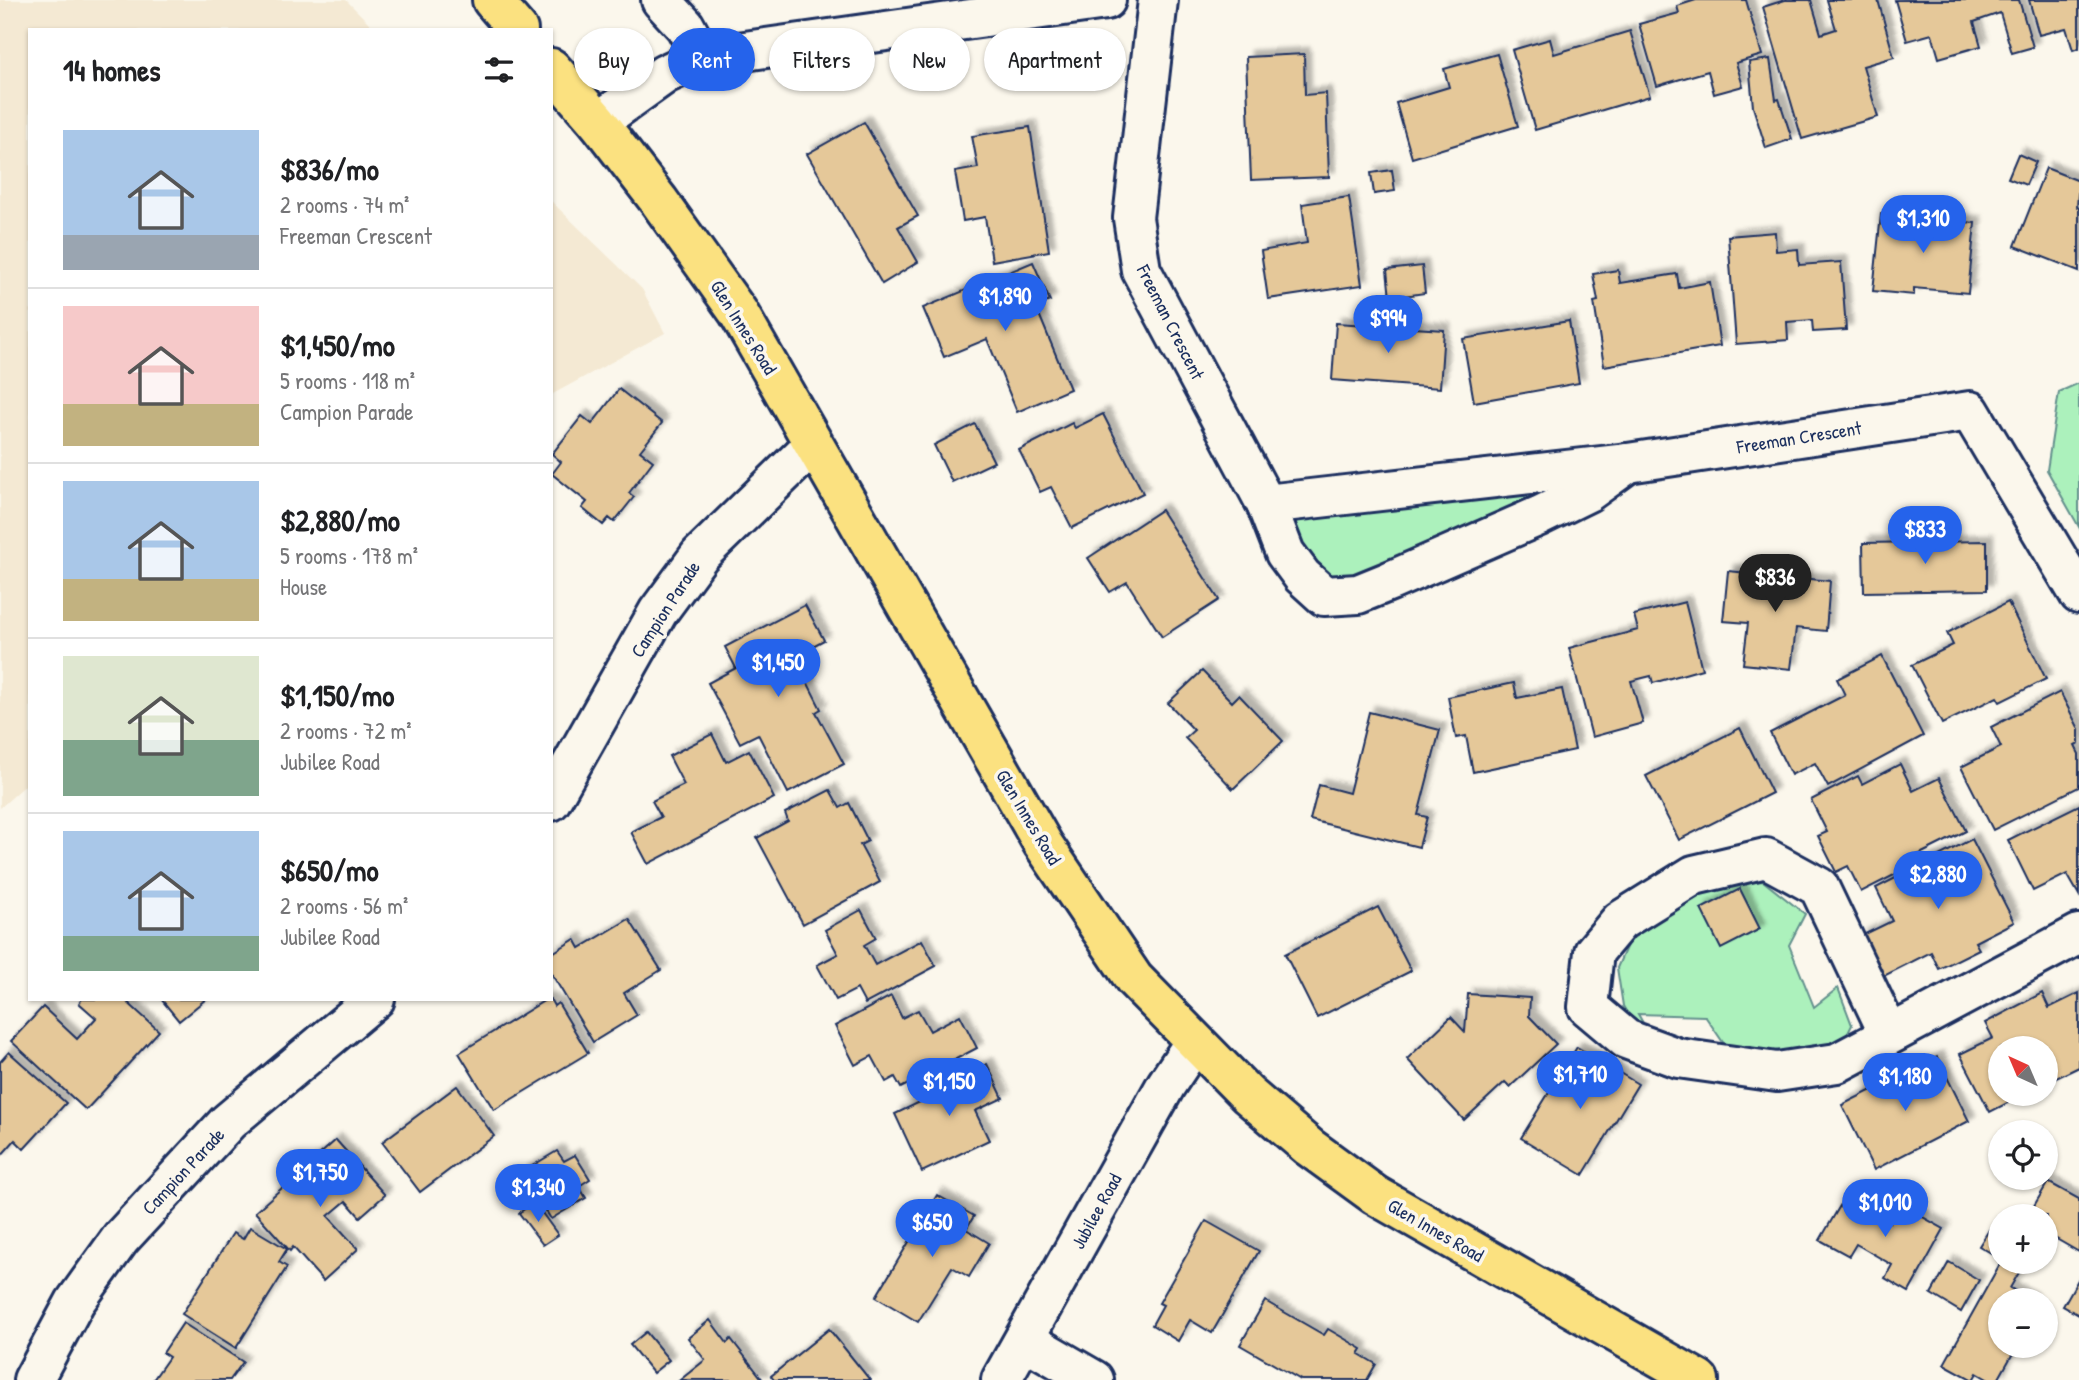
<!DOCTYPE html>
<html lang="en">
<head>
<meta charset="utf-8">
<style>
  body { margin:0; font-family:"Patrick Hand",sans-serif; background:#f6f6f6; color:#202124; height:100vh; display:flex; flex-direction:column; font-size:26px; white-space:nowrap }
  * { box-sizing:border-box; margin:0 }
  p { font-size:23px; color:#757577 }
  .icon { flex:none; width:38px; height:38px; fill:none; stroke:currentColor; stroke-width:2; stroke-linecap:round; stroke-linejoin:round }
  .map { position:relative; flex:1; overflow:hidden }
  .details { position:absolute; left:28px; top:28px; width:525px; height:973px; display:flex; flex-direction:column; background:#fff; border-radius:0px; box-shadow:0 2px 5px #0004 }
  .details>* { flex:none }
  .top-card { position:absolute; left:574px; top:28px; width:665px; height:63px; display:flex; gap:14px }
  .needle { width:46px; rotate:316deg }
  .controls { position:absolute; left:1988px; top:1036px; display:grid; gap:14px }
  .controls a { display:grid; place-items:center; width:70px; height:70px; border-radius:50%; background:#fff; box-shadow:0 2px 5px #0004; font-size:35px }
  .price { position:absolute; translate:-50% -60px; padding:0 16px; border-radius:24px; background:#2563eb; color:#fff; font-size:23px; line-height:46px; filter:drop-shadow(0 2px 4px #0008) }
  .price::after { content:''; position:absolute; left:50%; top:42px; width:21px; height:16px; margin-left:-10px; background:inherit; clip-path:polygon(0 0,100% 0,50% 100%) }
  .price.on { background:#222; color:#fff }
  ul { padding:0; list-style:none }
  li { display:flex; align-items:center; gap:21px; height:175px; padding:0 35px }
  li+li { border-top:2px solid #e0e0e0 }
  li span { display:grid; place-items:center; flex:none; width:196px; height:140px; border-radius:0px; color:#555 }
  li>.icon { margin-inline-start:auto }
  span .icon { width:84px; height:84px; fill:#fffc; stroke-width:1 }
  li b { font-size:30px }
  h2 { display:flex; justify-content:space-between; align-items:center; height:84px; padding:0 35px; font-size:30px }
  .pill { padding:0 24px; border-radius:32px; background:#fff; box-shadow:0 2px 5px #0004; font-size:24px; line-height:63px }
  .pill.on { background:#2563eb; color:#fff }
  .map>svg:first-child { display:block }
  .built { fill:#f4e9d3 }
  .green { fill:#acf1bc; stroke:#64908d; stroke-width:2 }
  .building { fill:#e5c899; stroke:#1b2f5e; stroke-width:2; filter:url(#shadow) }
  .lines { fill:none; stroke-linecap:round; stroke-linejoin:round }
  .minor-casing { stroke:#1b2f5e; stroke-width:44 }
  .major-casing { stroke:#1b2f5e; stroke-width:44 }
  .minor { stroke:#fbf7ec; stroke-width:38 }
  .major { stroke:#fbe180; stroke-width:38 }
  .labels { text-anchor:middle; stroke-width:7; stroke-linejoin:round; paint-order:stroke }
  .street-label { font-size:19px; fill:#1b2f5e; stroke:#fbf7ec }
</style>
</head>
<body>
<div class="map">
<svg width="2079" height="1380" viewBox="0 0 2079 1380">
  <defs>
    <filter id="shadow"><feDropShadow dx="6" dy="-6" stdDeviation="2" flood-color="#0004"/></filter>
  </defs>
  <rect width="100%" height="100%" fill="#fbf7ec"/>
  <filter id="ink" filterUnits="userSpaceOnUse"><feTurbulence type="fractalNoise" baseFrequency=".0143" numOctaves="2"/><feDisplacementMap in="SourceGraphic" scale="14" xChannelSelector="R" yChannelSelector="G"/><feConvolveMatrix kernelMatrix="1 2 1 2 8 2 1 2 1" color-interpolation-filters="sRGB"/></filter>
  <g filter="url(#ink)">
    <g class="built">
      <path d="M0,0h346l30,30h-346v751l-30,27z"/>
      <path d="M551,201l91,88 23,44 -114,62z"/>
    </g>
    <g class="green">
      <path d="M2079,383v144l-32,-57 12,-78z"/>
      <path d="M1628,463l-304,133 -58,-92z"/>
      <path d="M1763,881l42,33 -16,31 25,62 24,-19 14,37 -10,20 -37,11 -74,-2 -26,-38 -67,-2 15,27 -12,-4 -18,-31 -6,-38 16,-37 84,-47z"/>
    </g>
    <g class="building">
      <path d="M1696,0h50l16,55 -26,8 7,23 -29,8 -6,-23 -51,15 -18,-62 40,-11 -2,-7z"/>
      <path d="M1785,0h26l10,34 15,-5 -9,-29h51l16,57 -31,9 15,51 -76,22 -39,-132z"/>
      <path d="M1895,0h124l14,47 -21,6 -12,-40 -26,9 7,24 -42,12 -7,-24 -25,7z"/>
      <path d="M2029,0h50v48l-6,2 -7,-22 -27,7z"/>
      <path d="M1630,31l20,65 -115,34 -23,-80 38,-11 4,15z"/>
      <path d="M1304,54l1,41 21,-2 3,84 -78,3 -5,-123z"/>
      <path d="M1497,54l21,72 -106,32 -16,-55 53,-16 -5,-18z"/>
      <path d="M1770,59l6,41 3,-1 13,40 -26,9 -13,-41 -4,-45z"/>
      <path d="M864,122l54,94 -20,11 20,35 -36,22 -75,-130z"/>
      <path d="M1030,127l19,124 -57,10 -7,-44 -22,4 -8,-49 23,-4 -6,-32z"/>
      <path d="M2018,154l18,8 -10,23 -18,-7z"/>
      <path d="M2046,168l33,13 -2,26 2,1v63l-64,-25z"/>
      <path d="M1392,170l3,21 -21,3 -3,-21z"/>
      <path d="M1349,197l13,88 -94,14 -7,-48 46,-8 -5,-39z"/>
      <path d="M1881,214l94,9 -7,70 -54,-5v7l-41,-4z"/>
      <path d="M1775,232l1,19 22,-2 1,16 42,-3 5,68 -33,2 -1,-12 -25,2 1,18 -52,4 -8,-108z"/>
      <path d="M1033,262l17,39 -14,6 34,82 -53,23 -30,-73 -43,18 -21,-49z"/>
      <path d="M1422,266l3,27 -35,5 -3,-28z"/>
      <path d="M1618,270l2,13 57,-9 2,14 31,-6 10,64 -116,20 -10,-64 4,-1 -5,-27z"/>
      <path d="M1569,321l10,62 -105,19 -11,-63z"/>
      <path d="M1336,323l108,7 -4,58 -108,-8z"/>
      <path d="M619,389l43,34 -22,28 13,10 -24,32 5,4 -20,25 -5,-4 -6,7 -21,-17 5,-6 -35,-28 9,-12 -9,-8 30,-38 10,8z"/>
      <path d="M1103,414l40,79 -71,35 -21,-41 -11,5 -21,-42 53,-27 3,5z"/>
      <path d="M975,424l19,38 -42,20 -18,-37z"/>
      <path d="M1161,510l58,90 -57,37 -35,-55 -17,10 -22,-34z"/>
      <path d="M1987,541v49l-123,2 -1,-49z"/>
      <path d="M1728,571l102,10 -4,50 -30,-3 -5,41 -48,-5 5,-41 -25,-2z"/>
      <path d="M1685,602l17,67 -49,14 -2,-7 -20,5 12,42 -51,14 -23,-89 69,-18 -4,-15z"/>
      <path d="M2008,602l38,77 -46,23 -3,-5 -55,27 -30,-59 41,-20 -6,-12z"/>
      <path d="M805,605l19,35 -30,16 27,53 -5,3 28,52 -56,29 -30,-59 -18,9 -32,-60 28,-15 -11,-21z"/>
      <path d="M1882,656l41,80 -95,51 -13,-24 -24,12 -21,-42 75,-38 -8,-16z"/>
      <path d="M1202,671l30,31 7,-7 44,46 -50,48 -48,-51 9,-8 -26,-27z"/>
      <path d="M1514,683l3,15 45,-9 13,61 -102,22 -7,-36 -10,2 -8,-41z"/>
      <path d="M2060,692l19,37v15l-4,2 4,8v33l-86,43 -32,-63 40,-20 -10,-20z"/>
      <path d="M1369,712l71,18 -22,85 9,2 -8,30 -109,-27 9,-35 30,8z"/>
      <path d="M1740,728l32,65 -93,47 -33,-64z"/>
      <path d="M712,734l14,28 23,-12 25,48 -126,66 -17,-32 30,-15 -9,-16 32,-16 -15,-29z"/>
      <path d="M1900,764l13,27 26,-13 27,53 -66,33 4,6 -43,22 -13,-26 -12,6 -18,-36 9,-4 -16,-32 47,-24 4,8z"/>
      <path d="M830,790l10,18 9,-5 19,38 -8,4 20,37 -77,42 -46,-86 31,-17 -3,-8z"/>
      <path d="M2079,805v90l-12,-21 -34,17 -25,-51z"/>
      <path d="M1972,839l42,83 -39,20 4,7 -40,20 -8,-17 -49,25 -21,-41 31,-15 -16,-33z"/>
      <path d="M1740,889l20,40 -39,20 -20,-40z"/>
      <path d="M1378,907l33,64 -94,47 -32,-64z"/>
      <path d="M861,910l15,28 -12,7 11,20 47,-25 14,26 -71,38 -8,-15 -21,11 -19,-35 21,-11 -13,-24z"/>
      <path d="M629,919l32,51 -37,23 13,22 -44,27 -42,-69v-19l24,-15 5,9z"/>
      <path d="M2042,993l7,15 30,-15v74l-33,16v-35h-46v46h25l-35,18 -30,-58 33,-16 -8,-15z"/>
      <path d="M1468,994l62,4 -1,18 27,28 -46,43 -5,-5 -41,38 -57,-61 44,-42 14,15z"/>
      <path d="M891,996l11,22 16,-8 12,21 30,-16 17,33 -76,40 -6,-11 -9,5 -14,-26 -17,9 -20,-39z"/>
      <path d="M82,999h42l35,32 -73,79 -75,-69 32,-34 34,32 19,-21 -17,-15z"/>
      <path d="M161,999h45l-27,22z"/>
      <path d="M547,999h3l4,7 4,-3 30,50 -94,57 -35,-57z"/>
      <path d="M1577,1047l61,37 -55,91 -62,-37z"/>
      <path d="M9,1052l57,51 -42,46 -9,-9 -15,17v-95z"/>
      <path d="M1937,1057l32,64 -95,49 -32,-65z"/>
      <path d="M987,1064l16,34 -28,13 14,29 -67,32 -27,-58 25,-12 -2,-5z"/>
      <path d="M457,1086l37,50 -74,56 -38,-50z"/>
      <path d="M336,1140l49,55 -25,22 -14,-16 -18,15 30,33 -35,32 -30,-34 -3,4 -35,-39z"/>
      <path d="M557,1151l7,10 11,-6 15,24 -11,7 7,12 -35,21 -29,-47z"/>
      <path d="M2048,1182l31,17v53l-33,-19v-17h-18z"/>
      <path d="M937,1195l37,21 -8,13 23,14 -20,34 -17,-10 -34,55 -42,-25z"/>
      <path d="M1845,1197l45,25 9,-18 45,25 -35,63 -24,-14 7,-13 -36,-21 -7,12 -29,-16z"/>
      <path d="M534,1202l24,33 -15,10 -24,-32z"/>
      <path d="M1206,1221l53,30 -47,82 -22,-13 -12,21 -26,-16 11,-20 -4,-2z"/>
      <path d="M250,1227l37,22 -8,13 8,5 -51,81 -54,-34 51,-81 10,6z"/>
      <path d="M1989,1230l11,6v17l-2,4 -19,-11z"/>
      <path d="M1949,1262l30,18 -18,32 -30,-18z"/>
      <path d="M2001,1262h24l-15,26 23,12h-33v46h17l-19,34h-9l-12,-7 -4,7 -29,-16z"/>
      <path d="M2079,1278v37l-16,-9z"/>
      <path d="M1265,1301l59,34 4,-6 34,20 -3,5 17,10 -9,16h-66l-61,-35z"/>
      <path d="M710,1320l17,23 4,-4 32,41h-83l25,-20 -17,-22z"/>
      <path d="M183,1323l60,39 -13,18h-77l16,-23 -6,-4z"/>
      <path d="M829,1329l41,51h-96l-3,-4z"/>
      <path d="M646,1332l23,28 -16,13 -23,-28z"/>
    </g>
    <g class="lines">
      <defs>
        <g id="minor">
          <path d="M661,0l24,26 17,31"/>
          <path d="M1158,0l-25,218 8,52 125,234 19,49 17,23 22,20 34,-2 32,-13 149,-65 49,-24 40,-29"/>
          <path d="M598,122l67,-48 37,-17 404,-57"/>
          <path d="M1266,504l362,-41 342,-52 109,183"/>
          <path d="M551,801l107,-189 42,-57 113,-110"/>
          <path d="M1889,1034l-70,-147 -53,-29 -72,17 -74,46 -26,31 -6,55 38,32 52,19 99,14 60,-9 242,-129"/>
          <path d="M1025,1340l69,40"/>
          <path d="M33,1380l42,-78 46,-64 107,-116 147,-123"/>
          <path d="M1001,1380l165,-295 28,-42"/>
        </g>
        <g id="major">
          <path d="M492,0l26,30"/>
          <path d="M551,68l47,54 61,79 79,111 305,532 91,135 114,116 61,52 66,48 324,185"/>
        </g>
      </defs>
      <use href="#minor" class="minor-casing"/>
      <use href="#major" class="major-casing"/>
      <use href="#minor" class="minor"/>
      <use href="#major" class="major"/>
    </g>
  </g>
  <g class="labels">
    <g class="street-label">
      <text transform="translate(1171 322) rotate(63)" y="7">Freeman Crescent</text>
      <text transform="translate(744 327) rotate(58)" y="7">Glen Innes Road</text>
      <text transform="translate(1799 437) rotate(-9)" y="7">Freeman Crescent</text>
      <text transform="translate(665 609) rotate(-57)" y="7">Campion Parade</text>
      <text transform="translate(1029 817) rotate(59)" y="7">Glen Innes Road</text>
      <text transform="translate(183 1171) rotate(-47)" y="7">Campion Parade</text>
      <text transform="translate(1096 1211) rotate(-61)" y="7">Jubilee Road</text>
      <text transform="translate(1436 1230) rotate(30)" y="7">Glen Innes Road</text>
    </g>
  </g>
</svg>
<div class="controls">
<a><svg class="needle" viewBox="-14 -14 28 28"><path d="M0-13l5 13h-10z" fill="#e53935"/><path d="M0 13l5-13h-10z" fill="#757577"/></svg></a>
<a><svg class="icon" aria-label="locate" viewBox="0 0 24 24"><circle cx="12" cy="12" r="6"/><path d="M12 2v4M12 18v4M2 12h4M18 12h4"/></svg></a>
<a>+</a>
<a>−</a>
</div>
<b class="price" style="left:1923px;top:255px">$1,310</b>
<b class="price" style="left:1005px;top:333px">$1,890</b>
<b class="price" style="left:1388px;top:355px">$994</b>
<b class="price" style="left:1925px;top:566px">$833</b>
<b class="price on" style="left:1775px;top:614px">$836</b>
<b class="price" style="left:778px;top:699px">$1,450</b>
<b class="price" style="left:1938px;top:911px">$2,880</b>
<b class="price" style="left:1580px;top:1111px">$1,710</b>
<b class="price" style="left:1905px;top:1113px">$1,180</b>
<b class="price" style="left:949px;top:1118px">$1,150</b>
<b class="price" style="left:320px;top:1209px">$1,750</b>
<b class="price" style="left:538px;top:1224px">$1,340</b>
<b class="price" style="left:1885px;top:1239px">$1,010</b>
<b class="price" style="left:932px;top:1259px">$650</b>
<div class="top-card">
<a class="pill">Buy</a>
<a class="pill on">Rent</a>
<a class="pill">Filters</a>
<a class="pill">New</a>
<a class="pill">Apartment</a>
</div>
<section class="details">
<h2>14 homes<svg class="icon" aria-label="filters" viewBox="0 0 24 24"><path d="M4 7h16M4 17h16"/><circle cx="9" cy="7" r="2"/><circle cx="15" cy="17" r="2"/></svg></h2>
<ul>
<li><span style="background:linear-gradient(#a9c7e8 75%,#9aa5b1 0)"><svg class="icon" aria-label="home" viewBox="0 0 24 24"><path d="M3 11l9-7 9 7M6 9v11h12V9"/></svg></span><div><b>$836/mo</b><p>2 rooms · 74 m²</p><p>Freeman Crescent</p></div></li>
<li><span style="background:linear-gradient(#f6c9c9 70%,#c2b280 0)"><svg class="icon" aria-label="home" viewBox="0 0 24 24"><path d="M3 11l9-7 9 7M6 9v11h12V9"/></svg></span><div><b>$1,450/mo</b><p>5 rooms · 118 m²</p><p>Campion Parade</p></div></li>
<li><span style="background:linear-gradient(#a9c7e8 70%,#c2b280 0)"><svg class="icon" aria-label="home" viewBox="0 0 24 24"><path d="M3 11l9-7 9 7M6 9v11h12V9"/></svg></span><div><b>$2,880/mo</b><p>5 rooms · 178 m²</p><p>House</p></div></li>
<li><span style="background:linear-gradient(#dfe7d0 60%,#7fa58c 0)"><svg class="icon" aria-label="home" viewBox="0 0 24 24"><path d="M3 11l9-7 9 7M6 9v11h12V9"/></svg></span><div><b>$1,150/mo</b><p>2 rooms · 72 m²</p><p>Jubilee Road</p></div></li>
<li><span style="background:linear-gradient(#a9c7e8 75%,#7fa58c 0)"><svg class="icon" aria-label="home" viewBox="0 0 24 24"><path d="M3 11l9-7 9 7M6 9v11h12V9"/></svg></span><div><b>$650/mo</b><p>2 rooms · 56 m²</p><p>Jubilee Road</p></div></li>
</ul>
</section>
</div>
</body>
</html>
